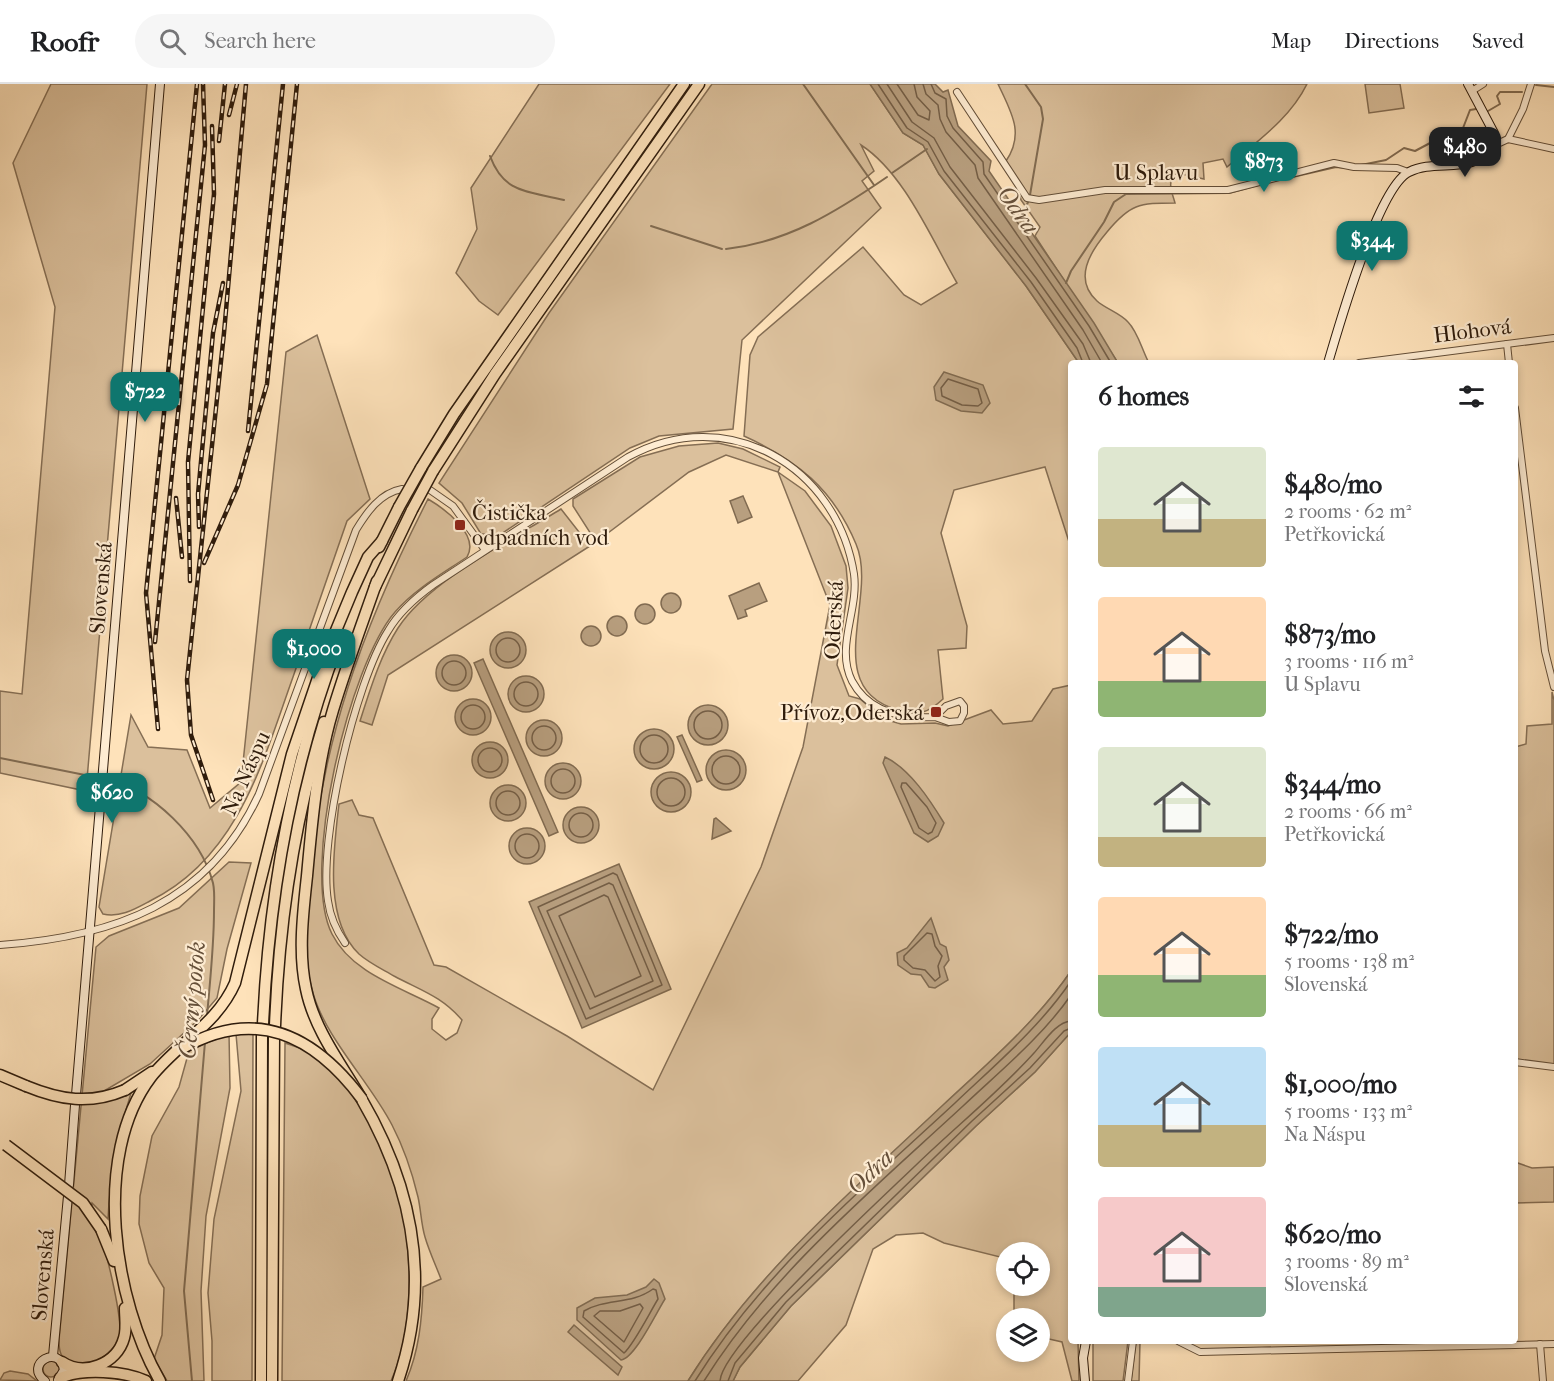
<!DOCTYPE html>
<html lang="en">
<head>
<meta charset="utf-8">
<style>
  body { margin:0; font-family:"IM FELL French Canon",serif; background:#f6f6f6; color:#202124; height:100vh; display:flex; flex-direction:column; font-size:22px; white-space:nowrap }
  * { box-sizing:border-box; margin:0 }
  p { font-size:20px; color:#757577 }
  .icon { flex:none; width:33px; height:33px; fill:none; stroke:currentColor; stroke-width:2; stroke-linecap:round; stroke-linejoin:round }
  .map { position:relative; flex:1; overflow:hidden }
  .sheet { position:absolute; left:1068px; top:276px; width:450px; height:984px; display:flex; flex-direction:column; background:#fff; border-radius:6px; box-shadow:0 3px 9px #0003 }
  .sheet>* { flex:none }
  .fabs { position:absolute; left:996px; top:1158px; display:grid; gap:12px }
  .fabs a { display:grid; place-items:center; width:54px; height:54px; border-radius:50%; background:#fff; box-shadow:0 3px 9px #0003; font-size:30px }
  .price { position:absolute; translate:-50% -51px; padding:0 14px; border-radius:12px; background:#0f766e; color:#fff; font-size:20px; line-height:39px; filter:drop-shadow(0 2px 3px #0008) }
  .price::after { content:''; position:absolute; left:50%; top:36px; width:18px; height:14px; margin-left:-9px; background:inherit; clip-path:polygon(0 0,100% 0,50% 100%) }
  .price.current { background:#222; color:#fff }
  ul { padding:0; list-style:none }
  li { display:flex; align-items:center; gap:18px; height:150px; padding:0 30px }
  li span { display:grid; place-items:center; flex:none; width:168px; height:120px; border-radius:6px; color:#555 }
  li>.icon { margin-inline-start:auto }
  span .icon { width:72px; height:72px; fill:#fffc; stroke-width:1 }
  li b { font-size:26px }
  h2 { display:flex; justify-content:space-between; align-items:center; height:72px; padding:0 30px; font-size:26px }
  header { display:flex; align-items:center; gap:36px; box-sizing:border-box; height:84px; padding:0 30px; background:#fff; border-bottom:2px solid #e0e0e0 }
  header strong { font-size:28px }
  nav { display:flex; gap:33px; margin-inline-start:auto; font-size:21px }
  .search { width:420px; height:54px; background:#f6f6f6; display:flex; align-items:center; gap:15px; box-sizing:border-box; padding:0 21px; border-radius:33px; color:#757577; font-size:22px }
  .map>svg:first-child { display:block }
  .green { fill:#dbc09c; stroke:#856e54; stroke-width:1.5 }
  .water { fill:#b89f7f; stroke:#816b51; stroke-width:1.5 }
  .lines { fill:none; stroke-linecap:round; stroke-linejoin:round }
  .shore { stroke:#745e46; stroke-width:1.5 }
  .stream { stroke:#816b51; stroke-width:2 }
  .street-casing { stroke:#634e38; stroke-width:8 }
  .secondary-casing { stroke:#2f1c0c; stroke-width:10 }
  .highway-casing { stroke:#2f1c0c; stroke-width:13 }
  .street { stroke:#feecd2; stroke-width:6 }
  .secondary { stroke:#feecd2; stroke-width:8 }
  .highway { stroke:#fee2ba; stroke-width:10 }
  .rail-casing { stroke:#2f1c0c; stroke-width:4.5 }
  .rail { stroke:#feecd2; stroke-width:2; stroke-dasharray:7; stroke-linecap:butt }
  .highway-bridge-casing { stroke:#2f1c0c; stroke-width:13; stroke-linecap:butt }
  .highway-bridge { stroke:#fee2ba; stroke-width:10 }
  .poi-dot { fill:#8f2418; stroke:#feecd2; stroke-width:2 }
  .labels { text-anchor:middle; stroke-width:4.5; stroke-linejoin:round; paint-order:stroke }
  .street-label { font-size:22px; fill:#2f1c0c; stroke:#feecd2 }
  .poi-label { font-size:22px; fill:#2f1c0c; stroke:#feecd2; text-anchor:start }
  .water-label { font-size:24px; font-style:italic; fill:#66503a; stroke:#feecd2 }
</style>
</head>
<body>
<header>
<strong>Roofr</strong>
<div class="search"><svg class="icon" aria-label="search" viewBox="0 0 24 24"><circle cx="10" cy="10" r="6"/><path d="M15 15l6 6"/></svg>Search here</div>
<nav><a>Map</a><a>Directions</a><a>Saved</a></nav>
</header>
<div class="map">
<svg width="1554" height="1297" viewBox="0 0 1554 1297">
  <rect width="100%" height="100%" fill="#fee2ba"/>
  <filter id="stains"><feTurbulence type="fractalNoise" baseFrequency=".00333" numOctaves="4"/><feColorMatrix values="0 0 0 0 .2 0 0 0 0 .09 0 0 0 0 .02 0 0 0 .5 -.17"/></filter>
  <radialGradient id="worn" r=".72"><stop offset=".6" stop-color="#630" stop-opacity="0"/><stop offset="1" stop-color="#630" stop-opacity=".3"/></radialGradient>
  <g class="green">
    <path d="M51,0h96l-61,707 -86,-18v-82l22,3 33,-387 -42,-144z"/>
    <path d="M539,0h131l-172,231 -19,-14 -23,-28 21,-44 -6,-41z"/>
    <path d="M712,0h158l33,49 20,12 16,29 87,112 53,77h-8v185l-26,-81 -91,23 -13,43 26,93 -1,22 -28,2 5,49c-15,14 -24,17 -45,11 -79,-22 -19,-113 -42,-166 -23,-55 -59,-84 -112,-108l6,-81 8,-18 105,-90 41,48 17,10 36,-22c-26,-45 -53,-110 -96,-138l13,26 -12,10 19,27 -139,132 -9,89 -74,7 -29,12 -129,86h-20l-19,-31 -23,-20 110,-170z"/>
    <path d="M998,0h309c-17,35 -51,58 -80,83l-4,-8 -20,4 1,16 -27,-6c-11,8 -5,19 -2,30 -36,0 -45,1 -68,29 -17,20 -34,47 -10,69 9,8 23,12 31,21 10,10 14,28 21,41h-31l-83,-127 5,-9 -19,-27 -6,-24 -9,-15c19,-28 5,-49 -8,-77z"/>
    <path d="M1365,0h35l4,24 -35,5z"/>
    <path d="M317,251l53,164 -23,22c-18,52 -36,104 -54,156 -30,84 -55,181 -143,224 -15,8 -30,17 -47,13l-4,-7 32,-192 17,32 39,3 23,58 31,-26 45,-430z"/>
    <path d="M718,359l25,6 37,18 -2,5 27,19 26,35 15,40 2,22 -11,77 12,31 11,3 24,20 17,5 34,-1 13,3 43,-16 12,14 29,-3 21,-32 18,-4v286c-34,50 -80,90 -124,131 -93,88 -191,170 -259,279h-282c13,-30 16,-61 17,-94l18,-8c-5,-13 -12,-28 -16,-42 -4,-13 -4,-27 -7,-40 -6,-25 -14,-49 -26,-72 -22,-43 -66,-86 -79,-132 -10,-33 -6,-69 -4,-103 10,-145 54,-264 119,-391 17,10 52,36 39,58 -25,17 -52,32 -72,55 -46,53 -95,259 -63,322 20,40 71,54 107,74l-7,11v10l14,11 11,-7 5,-13c-21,-24 -40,-29 -68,-44 -12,-7 -25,-13 -35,-22 -36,-34 -25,-107 -20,-150l13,-4 7,15 14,3 61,147 12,2 121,69 86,54 108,-223 42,-120 27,-142 -52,-133 -52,-17 -37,17 -93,70 -23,-36v-7l67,-42 39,-11z"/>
    <path d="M561,425l29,37 -202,129 -16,50 -12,-4c10,-31 20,-65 38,-93 30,-47 115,-89 163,-119z"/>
    <path d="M1552,608l2,8v365l-39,-5v-313l11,-3 1,-18 25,-2z"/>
    <path d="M229,778l22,1 -24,86 -10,49 -19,22 -48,44 -46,27v10l27,-8c-13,42 -21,82 -23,126l-16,-16 -3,15c4,6 10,13 12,20 6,17 23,85 18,100 -6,19 -47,43 -58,16 -2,-4 -2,-10 -2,-14l37,-393 13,-11 70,-28z"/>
    <path d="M1071,948v309h7l1,40h-7l-10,-39 -22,-5v-19h-26v-32h26v-34h-25l-1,-7 -10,13 -60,-15 -21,-10 -27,2 -23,14 -27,76 -48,56h-65l7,-14 51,-61 185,-180 59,-54z"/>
    <path d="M229,949l1,55 -24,128 -5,75 3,90h-37l-13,-22 8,-24 2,-47 -15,-25 -10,-39 1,-28 12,-60 27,-49 10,-36z"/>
    <path d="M236,950h17l-1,347h-40v-40l-4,-48 6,-74 27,-128z"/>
    <path d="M285,959c8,3 18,5 25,10 93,55 122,235 81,328h-109z"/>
    <path d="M1515,1078l17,6 22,-1v35l-39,1z"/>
    <path d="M1093,1257h35l-5,40h-30z"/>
    <path d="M1136,1257h4l-1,40h-8z"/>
    <circle cx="51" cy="1285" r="8"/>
    <path d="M10,1287l18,3 9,7 -37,-1 4,-7z"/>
  </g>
  <g class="water">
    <path d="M870,0h65l8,8 5,-2 10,36 33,35 -2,10 105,152 24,40h-39l-53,-77 -87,-112 -16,-29 -20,-12z"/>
    <path d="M944,288l39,13 7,18 -8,10 -21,-2 -25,-11 -2,-13z"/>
    <path d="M743,412l9,21 -14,6 -8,-22z"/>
    <path d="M759,499l8,18 -22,9 2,6 -9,3 -9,-23z"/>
    <circle cx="671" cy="519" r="10"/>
    <circle cx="645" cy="530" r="10"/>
    <circle cx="617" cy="542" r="10"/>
    <circle cx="591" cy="552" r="10"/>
    <circle cx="508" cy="566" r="18"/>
    <circle cx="454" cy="589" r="18"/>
    <path d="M483,575l75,173 -9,4 -75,-173z"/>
    <circle cx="526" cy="610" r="18"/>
    <circle cx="473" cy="633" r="18"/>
    <circle cx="708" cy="641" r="20"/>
    <circle cx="544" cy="654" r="18"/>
    <circle cx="654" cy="665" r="20"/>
    <path d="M682,651l20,45 -5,2 -20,-45z"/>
    <circle cx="490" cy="676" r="18"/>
    <circle cx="726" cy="686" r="20"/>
    <path d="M885,673c25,12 45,43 59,66l-6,13 -10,6 -14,-9 -31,-70z"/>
    <circle cx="563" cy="697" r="18"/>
    <circle cx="671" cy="708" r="20"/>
    <circle cx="508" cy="719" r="18"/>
    <circle cx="581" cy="741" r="18"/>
    <path d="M716,734l15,13 -19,8 2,-20z"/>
    <circle cx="527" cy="762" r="18"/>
    <path d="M619,780l52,125 -89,39 -53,-126z"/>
    <path d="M931,834l9,26 6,3 3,13 -5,7 4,13 -13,8 -6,-1 -8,-12 -10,-1 -13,-9 -1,-12 10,-5z"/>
    <path d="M1071,887v61l-36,40 -59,54 -185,180 -51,61 -7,14h-45c67,-108 164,-190 255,-276 45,-42 93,-83 128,-134z"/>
    <path d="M654,1195l5,4 6,16c-9,14 -30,59 -44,61l-44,-40v-12l18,-10 32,-3 19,-8z"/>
    <path d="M574,1241l48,42 -4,8 -50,-43z"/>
  </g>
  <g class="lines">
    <g class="shore">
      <path d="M878,0l29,44 21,14 16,29 87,111 46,66 6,15"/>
      <path d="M887,0l25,38 22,16 16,29 86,111 47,66 8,19"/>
      <path d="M897,0l21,31 11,5 1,-9 -13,-14 -3,-13"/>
      <path d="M923,0l3,10 12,11 2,14 6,13 29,33 3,13 105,152 19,33"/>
      <path d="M931,0l4,9 11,6 1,17 6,12 30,34 1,12 105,152 22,37"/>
      <path d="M948,295l30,10 4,14 -4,3 -16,-1 -20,-9 -1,-8z"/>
      <circle cx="508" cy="566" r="12"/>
      <circle cx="454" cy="589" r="12"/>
      <circle cx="526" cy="610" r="12"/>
      <circle cx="473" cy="633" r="12"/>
      <circle cx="708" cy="641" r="14"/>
      <circle cx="544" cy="654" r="12"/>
      <circle cx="654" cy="665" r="14"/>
      <circle cx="490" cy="676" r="12"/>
      <circle cx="726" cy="686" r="14"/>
      <circle cx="563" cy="697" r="12"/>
      <circle cx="671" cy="708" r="14"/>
      <path d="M902,699h4l21,24 9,16 -4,9 -4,2 -9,-6 -18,-41z"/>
      <circle cx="508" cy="719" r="12"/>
      <circle cx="581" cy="741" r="12"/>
      <circle cx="527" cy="762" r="12"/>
      <path d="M613,789l4,2 45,110 -76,34 -48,-112z"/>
      <path d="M609,799l4,2 40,96 -63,28 -43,-98z"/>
      <path d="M604,811l4,2 33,79 -46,21 -36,-81z"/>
      <path d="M927,849l5,1 3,12 7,10 -4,10 2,11 -5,4 -10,-11 -12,-2 -9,-8v-4z"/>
      <path d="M653,1205l3,1 2,9c-8,13 -24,45 -34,54l-41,-36 1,-6c22,-13 47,-6 69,-22z"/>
      <path d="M640,1220l3,4 -19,34 -30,-26 6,-5h20z"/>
      <path d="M695,1297c68,-109 167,-192 260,-278 40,-38 85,-76 116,-122"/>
      <path d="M704,1297c67,-107 167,-190 259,-275 37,-35 79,-69 108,-111"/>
      <path d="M720,1297c2,-36 162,-183 195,-215 39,-38 83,-73 119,-113 10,-11 22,-31 37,-32"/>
      <path d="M728,1297l7,-18 51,-61 186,-181 58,-53 34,-37 7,-3"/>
    </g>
    <g class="stream">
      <path d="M803,0l71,101"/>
      <path d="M1025,0l16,23 2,12 -13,76"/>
      <path d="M1536,1l18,2"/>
      <path d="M1488,27l12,-7 -3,-8 3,-4h22"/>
      <path d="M490,72c14,38 38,35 74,44"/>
      <path d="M1361,81l25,-5 18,-12 11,3 17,-9 26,-1 12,-31 6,-1"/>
      <path d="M892,89l35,-24"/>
      <path d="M1288,94l48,-11 11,1"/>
      <path d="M1021,135l7,-17"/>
      <path d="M651,142l71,23"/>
      <path d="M726,165c62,-7 110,-37 161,-72"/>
      <path d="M1066,199l5,-12 33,-49 10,-20 12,-8 103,-1 33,-9"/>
      <path d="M0,674l100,20"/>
      <path d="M106,695c47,11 95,58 107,104 2,9 1,19 1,28 0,35 -4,70 -7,105"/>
      <path d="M192,1297l-8,-90 21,-249"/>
    </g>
    <defs>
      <g id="street">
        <path d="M1472,7l11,-7"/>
        <path d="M957,8l70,106 12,2 66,-10h123l106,-27 20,4 43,1 11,4"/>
        <path d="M1508,55l15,-30 8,-25"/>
        <path d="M1495,61l13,-6 46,10"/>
        <path d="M1507,260l2,19"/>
        <path d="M1359,279l195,-25"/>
        <path d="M1515,324l30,243 9,36"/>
        <path d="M430,406l23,16 32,44"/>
        <path d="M345,859c-9,-13 -15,-27 -17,-42 -10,-61 27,-218 60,-270 11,-19 27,-33 45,-46l195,-128c99,-55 209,9 226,117 5,36 -19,73 -2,107 17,32 50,38 83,36l11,-11 14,-5 4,5v7l-4,8 -11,1 -14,-5"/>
        <path d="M0,861c113,-8 209,-41 259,-151l97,-264c11,-18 24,-37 46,-41"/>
        <path d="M1515,978l39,5"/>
        <path d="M1178,1257l22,11 354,-8"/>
        <path d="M1540,1260l3,37"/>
        <path d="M1128,1297l5,-40"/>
      </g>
      <g id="secondary">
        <path d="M1328,279c11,-37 50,-176 81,-191 27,-14 64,4 85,-26v-13l-26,-49"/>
        <path d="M76,1011l84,-1011"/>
        <path d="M69,1101l6,-80"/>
        <path d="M53,1272l15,-160"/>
        <path d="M45,1297c-22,-17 15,-38 19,-11l-6,10"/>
        <path d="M1085,1297l-2,-23 3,-17"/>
      </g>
      <g id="highway">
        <path d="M421,384l33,-54 230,-330"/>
        <path d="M433,387l62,-97 204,-290"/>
        <path d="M379,463l20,-40"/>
        <path d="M377,497c-15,43 -31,86 -44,129 -16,53 -21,111 -26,166 -4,37 -9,77 -1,113 8,40 35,75 55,109 52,89 71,183 37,283"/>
        <path d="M375,503l37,-77"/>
        <path d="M263,940c6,-131 29,-260 76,-383"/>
        <path d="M275,942c4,-103 19,-205 49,-304"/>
        <path d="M0,991l26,11"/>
        <path d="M125,1006l27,-18"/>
        <path d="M101,1145l13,32"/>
        <path d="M62,1278c22,15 55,2 62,-24 3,-9 1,-20 1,-30"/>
        <path d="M60,1294c23,-10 64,-7 86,3"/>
        <path d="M160,1297c-46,-80 -69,-225 -9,-304 27,-34 66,-53 84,-94l57,-229 33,-97 27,-65 16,-35 14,-16"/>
        <path d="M261,1297l1,-347"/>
        <path d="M272,1297l2,-345"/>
      </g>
    </defs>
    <use href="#street" class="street-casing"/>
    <use href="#secondary" class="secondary-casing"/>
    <use href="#highway" class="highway-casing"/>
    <use href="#street" class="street"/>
    <use href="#secondary" class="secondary"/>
    <use href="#highway" class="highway"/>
    <defs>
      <g id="rail">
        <path d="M229,31l8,-31"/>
        <path d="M219,57l6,-57"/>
        <path d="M248,347l35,-347"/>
        <path d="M176,414l6,59"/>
        <path d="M199,443l-1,-33 15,-161 10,-50"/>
        <path d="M204,479l34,-78 29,-101 30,-300"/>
        <path d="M190,497l-2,-119 26,-268 -2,-68"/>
        <path d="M155,558l50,-497 -2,-61"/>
        <path d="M158,645l-12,-136 51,-509"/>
        <path d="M213,716l-22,-65 -4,-55 37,-347 22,-249"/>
      </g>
    </defs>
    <use href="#rail" class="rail-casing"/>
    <use href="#rail" class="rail"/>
    <defs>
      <g id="highway-bridge">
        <path d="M399,423l22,-39"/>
        <path d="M412,426l21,-39"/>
        <path d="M181,965c74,-43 133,-14 181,50"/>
        <path d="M26,1002c34,14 64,19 99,4"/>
        <path d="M6,1061l77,58 18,26"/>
      </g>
    </defs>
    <use href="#highway-bridge" class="highway-bridge-casing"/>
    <use href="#highway-bridge" class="highway-bridge"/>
  </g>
  <g class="poi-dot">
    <rect x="454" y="435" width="12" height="12" rx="3"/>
    <rect x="930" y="622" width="12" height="12" rx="3"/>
  </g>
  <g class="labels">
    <g class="street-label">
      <text x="1156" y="96">U Splavu</text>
      <text transform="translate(1472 246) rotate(-7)" y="8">Hlohová</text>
      <text transform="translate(100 504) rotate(-85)" y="8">Slovenská</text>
      <text transform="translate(833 536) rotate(-87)" y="8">Oderská</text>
      <text transform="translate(245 689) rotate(-66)" y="8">Na Náspu</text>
      <text transform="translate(42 1191) rotate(-85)" y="8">Slovenská</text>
    </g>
    <g class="poi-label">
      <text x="472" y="436">Čistička<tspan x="472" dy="25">odpadních vod</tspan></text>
      <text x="924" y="636" text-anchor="end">Přívoz,Oderská</text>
    </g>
    <g class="water-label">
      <text transform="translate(1018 126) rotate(54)" y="8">Odra</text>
      <text transform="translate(192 916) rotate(-85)" y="8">Černý potok</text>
      <text transform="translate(870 1088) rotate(-44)" y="8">Odra</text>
    </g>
  </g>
  <rect width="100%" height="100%" filter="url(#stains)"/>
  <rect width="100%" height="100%" fill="url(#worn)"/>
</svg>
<div class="fabs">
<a><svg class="icon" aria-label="locate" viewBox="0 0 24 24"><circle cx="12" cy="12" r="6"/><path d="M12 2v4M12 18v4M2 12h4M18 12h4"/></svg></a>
<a><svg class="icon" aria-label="layers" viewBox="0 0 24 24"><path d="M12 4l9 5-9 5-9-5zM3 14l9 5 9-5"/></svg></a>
</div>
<b class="price current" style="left:1465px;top:94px">$480</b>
<b class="price" style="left:1264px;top:109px">$873</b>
<b class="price" style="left:1372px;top:188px">$344</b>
<b class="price" style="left:145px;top:339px">$722</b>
<b class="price" style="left:314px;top:596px">$1,000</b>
<b class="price" style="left:112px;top:740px">$620</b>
<section class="sheet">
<h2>6 homes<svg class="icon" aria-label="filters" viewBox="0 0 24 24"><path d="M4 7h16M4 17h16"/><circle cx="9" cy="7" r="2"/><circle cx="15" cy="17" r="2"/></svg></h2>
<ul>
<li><span style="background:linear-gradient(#dfe7d0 60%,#c2b280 0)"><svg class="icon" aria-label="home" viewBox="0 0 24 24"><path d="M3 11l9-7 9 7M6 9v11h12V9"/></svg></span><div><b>$480/mo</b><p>2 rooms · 62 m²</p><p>Petřkovická</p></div></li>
<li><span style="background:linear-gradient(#ffd9b3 70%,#8fb573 0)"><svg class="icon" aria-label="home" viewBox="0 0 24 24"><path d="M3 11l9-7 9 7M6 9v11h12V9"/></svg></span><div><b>$873/mo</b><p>3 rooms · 116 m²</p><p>U Splavu</p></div></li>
<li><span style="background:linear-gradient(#dfe7d0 75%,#c2b280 0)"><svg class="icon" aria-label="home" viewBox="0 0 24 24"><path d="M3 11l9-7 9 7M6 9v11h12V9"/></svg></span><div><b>$344/mo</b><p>2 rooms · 66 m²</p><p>Petřkovická</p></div></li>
<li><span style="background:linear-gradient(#ffd9b3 65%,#8fb573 0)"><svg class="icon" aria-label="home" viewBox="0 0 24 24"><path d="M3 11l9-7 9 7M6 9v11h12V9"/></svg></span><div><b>$722/mo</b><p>5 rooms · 138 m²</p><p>Slovenská</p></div></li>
<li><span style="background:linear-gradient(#bfe0f5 65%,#c2b280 0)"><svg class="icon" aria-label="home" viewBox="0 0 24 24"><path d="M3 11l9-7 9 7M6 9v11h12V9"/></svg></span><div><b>$1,000/mo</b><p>5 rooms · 133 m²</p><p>Na Náspu</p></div></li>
<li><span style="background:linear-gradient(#f6c9c9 75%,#7fa58c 0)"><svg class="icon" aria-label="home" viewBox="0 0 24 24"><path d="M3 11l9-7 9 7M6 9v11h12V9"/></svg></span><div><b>$620/mo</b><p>3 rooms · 89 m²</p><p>Slovenská</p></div></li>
</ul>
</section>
</div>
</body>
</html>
